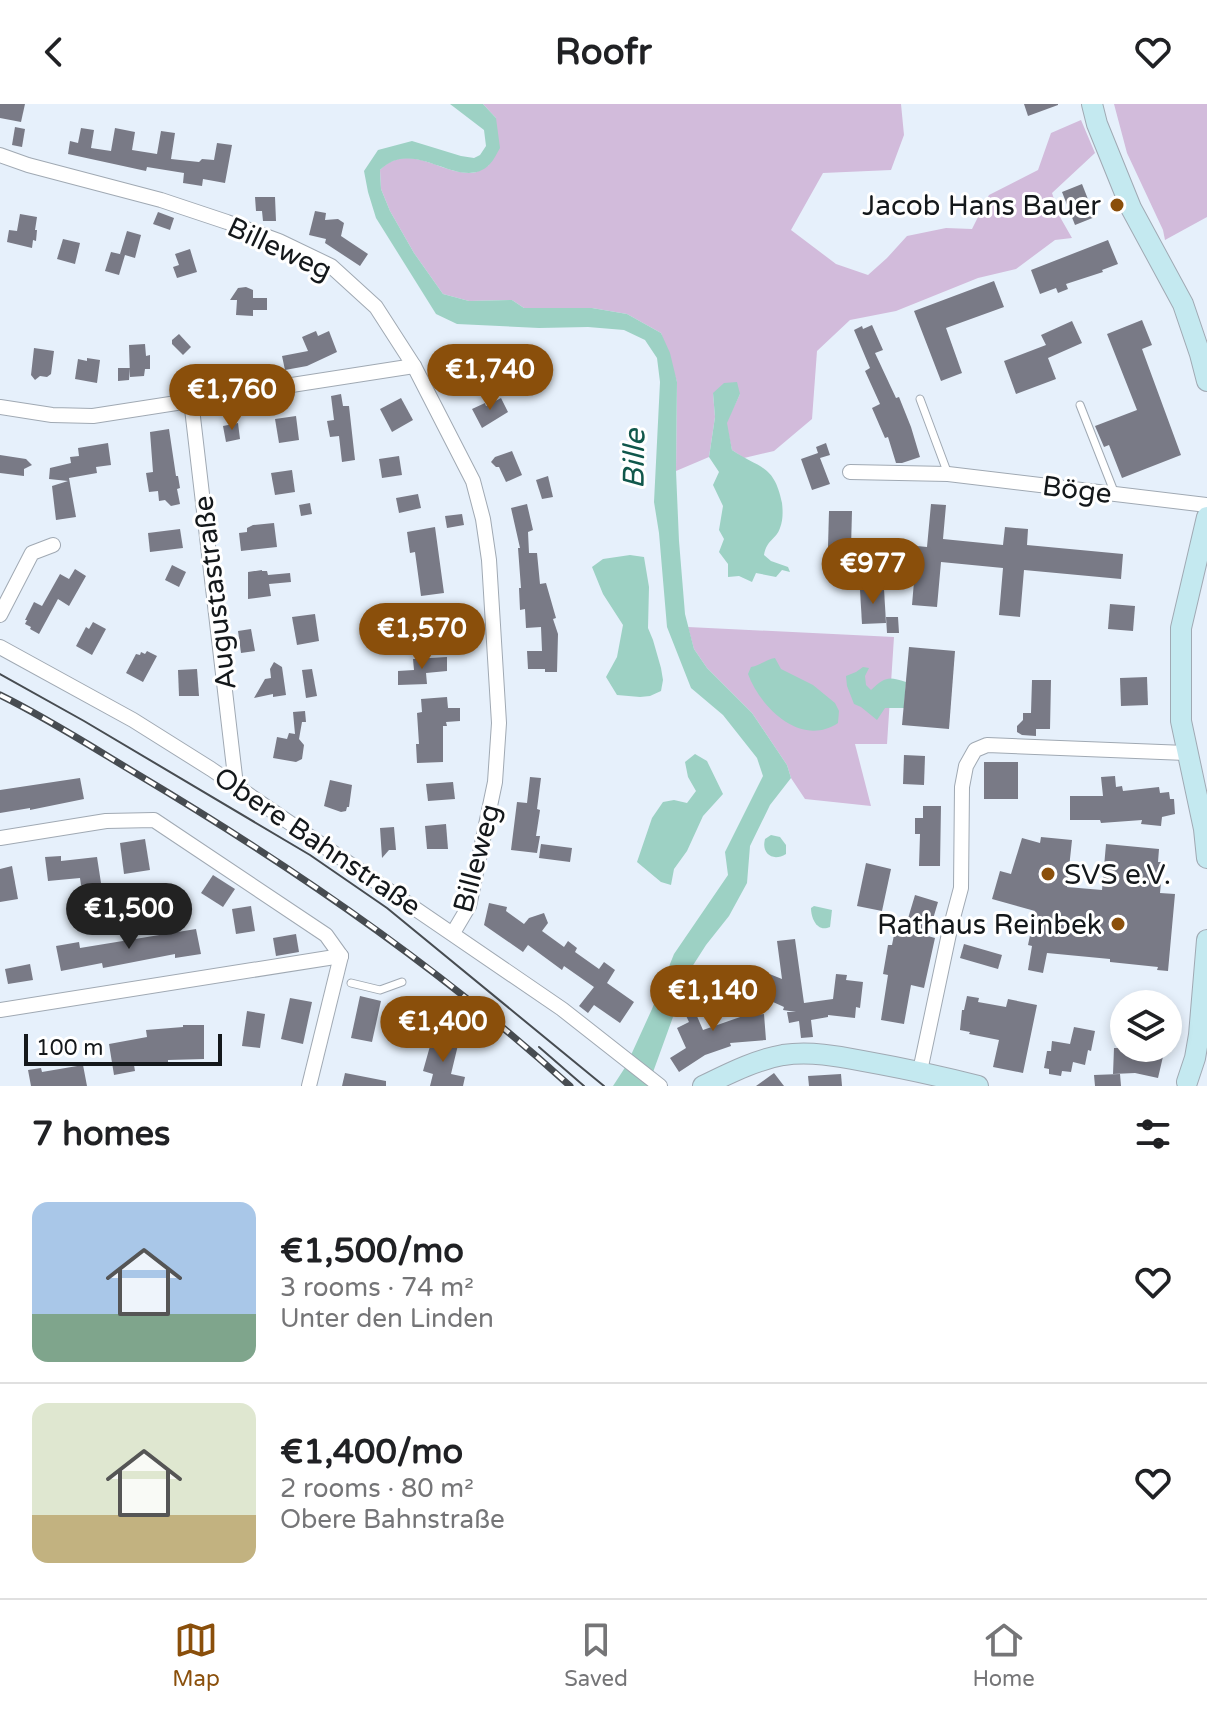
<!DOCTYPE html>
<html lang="en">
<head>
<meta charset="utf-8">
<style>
  body { margin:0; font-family:"Varela Round",sans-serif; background:#f6f6f6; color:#202124; height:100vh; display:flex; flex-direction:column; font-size:30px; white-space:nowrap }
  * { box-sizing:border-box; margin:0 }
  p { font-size:26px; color:#757577 }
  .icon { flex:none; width:44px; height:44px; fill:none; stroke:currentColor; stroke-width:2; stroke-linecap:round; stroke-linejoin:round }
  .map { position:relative; height:982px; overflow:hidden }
  .drawer { display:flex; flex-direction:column; background:#fff; flex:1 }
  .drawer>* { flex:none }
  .controls { position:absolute; left:1110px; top:886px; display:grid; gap:16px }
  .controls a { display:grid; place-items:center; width:72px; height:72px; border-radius:50%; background:#fff; box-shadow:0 4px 12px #0003; font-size:40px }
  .scale { position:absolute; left:24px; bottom:20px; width:198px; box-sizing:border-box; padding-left:8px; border:4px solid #14181b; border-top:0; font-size:22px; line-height:28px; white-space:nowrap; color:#14181b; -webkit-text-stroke:6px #fff; paint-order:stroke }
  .price { position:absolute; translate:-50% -68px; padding:0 18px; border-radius:28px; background:#8a4f0b; color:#fff; font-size:26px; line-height:52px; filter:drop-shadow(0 2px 4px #0008) }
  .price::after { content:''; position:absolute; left:50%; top:48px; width:24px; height:18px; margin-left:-12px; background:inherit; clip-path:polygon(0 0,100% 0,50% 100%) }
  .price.current { background:#222; color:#fff }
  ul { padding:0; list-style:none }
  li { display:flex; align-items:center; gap:24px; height:200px; padding:0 32px }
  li+li { border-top:2px solid #e0e0e0 }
  li span { display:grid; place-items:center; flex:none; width:224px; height:160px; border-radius:16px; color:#555 }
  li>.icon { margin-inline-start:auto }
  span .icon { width:96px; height:96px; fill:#fffc; stroke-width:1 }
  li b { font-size:34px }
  h2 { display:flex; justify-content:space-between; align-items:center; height:96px; padding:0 32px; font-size:34px }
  header { display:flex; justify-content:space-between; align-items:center; height:104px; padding:0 32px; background:#fff; font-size:36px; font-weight:800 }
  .tab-bar { display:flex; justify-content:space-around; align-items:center; height:112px; border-top:2px solid #e0e0e0; background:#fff; font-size:22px; color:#757577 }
  .tab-bar a { display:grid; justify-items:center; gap:4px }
  .tab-bar .current { color:#8a4f0b }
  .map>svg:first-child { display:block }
  .green { fill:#d2bbdb }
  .water { fill:#9dd1c4 }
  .building { fill:#797a86 }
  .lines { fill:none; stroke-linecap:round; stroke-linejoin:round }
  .service-casing { stroke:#a0a9b3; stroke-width:9 }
  .minor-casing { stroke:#a0a9b3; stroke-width:16 }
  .secondary-casing { stroke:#a0a9b3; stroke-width:22 }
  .service { stroke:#fff; stroke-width:7 }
  .minor { stroke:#fff; stroke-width:14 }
  .secondary { stroke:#c4e9f0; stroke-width:20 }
  .tram { stroke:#474c51; stroke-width:2 }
  .rail-casing { stroke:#474c51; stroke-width:7 }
  .rail { stroke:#fff; stroke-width:4; stroke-dasharray:12; stroke-linecap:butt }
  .poi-dot { fill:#8a4f0b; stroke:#fff; stroke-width:3 }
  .labels { text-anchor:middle; stroke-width:6; stroke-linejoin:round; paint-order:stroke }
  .poi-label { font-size:28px; fill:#14181b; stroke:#fff; text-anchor:end }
  .street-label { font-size:28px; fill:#14181b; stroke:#fff }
  .water-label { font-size:30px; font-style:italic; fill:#10574b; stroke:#fff }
</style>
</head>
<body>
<header><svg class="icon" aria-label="back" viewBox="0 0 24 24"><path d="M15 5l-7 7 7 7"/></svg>Roofr<svg class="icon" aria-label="heart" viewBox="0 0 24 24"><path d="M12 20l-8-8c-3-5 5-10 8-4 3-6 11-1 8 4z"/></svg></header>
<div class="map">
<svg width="1207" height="982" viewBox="0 0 1207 982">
  <rect width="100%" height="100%" fill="#e6f0fb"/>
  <g class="green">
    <path d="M483,0h418l3,31 -13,35 -68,3 -32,57 45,34 32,11 19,-17 20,-22 39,-8 26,1 17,-34 49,-25 13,-37 30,-13 14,33 -43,40 8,24 12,21 -17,2 -39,29 -38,9 -82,33 -46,9 -33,31 -5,68 -38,32 -30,7 -12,-8 -6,-27 14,-29 -27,-1 2,24 -6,40 -33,14 1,-89 -16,-49 -34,-19 -35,-6h-68l-12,-8 -43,1 -26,-7 -29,-41 -24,-42 -9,-22 -1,-19c28,-29 60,4 91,3 6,0 12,-5 18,-8l7,-47z"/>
    <path d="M1114,0h93v113l-42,23 -2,-10 -36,-77z"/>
    <path d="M688,523l206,10 -7,107h-32l16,62 -66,-7 -14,-21 -4,-13 -35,-52 -45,-45 -13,-19z"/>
  </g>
  <g class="water">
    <path d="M450,0h33l13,14 4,30c-3,5 -6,12 -11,17 -29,28 -75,-30 -109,5l1,19 9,22 24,42 29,41 26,7 43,-1 12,8h68l35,6 34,19 9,20 7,29 -1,89 3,70 6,73 9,35 13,19 45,45 35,52 4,13 -21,27 -20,41 -3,37 -18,33 -23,29 -16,25 -42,116h-35l13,-20 26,-57 22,-55 54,-79 -3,-23 38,-76 -6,-18 -34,-43 -32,-27 -24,-61 -8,-94 -5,-31 6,-120 -3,-24 -12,-18 -21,-10 -36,-3 -49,1 -82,-4 -21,-10 -60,-96 -8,-26 -4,-21 14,-21 34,-9 49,15 13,2 6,-3 6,-9 -2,-16z"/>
    <path d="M737,278l3,12 -13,29 5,27c28,19 42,14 50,53 1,8 1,18 -2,25 -4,12 -13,11 -16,27l7,6 17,6 2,5 -8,-2 -6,7 -20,-4 -4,9 -13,-6 -11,1v-13l-9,-12 5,-13 -5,-9 4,-24 -10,-21 6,-13 -10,-15 6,-40 -2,-24 11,-10z"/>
    <path d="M630,451l14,2 5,30 -1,41 5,12 8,28 2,12 -2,11 -11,5 -10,1 -23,-2 -11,-18 11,-20 6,-32 -20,-31 -11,-27 11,-8z"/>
    <path d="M775,554l6,11 32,16 22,18 4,8 -1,12c-37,25 -78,-16 -90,-49l3,-7c9,-1 15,-8 24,-9z"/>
    <path d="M863,563l6,1 -4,8 1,9 5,5c14,-13 17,-14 35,-8l-2,26h-19l-8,12 -16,-13 -7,-3 -7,-18 -1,-10 10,-4z"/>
    <path d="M695,650l12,7 16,33 -20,22 -16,35 -13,18 -3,16 -10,-3 -24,-20 15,-44 11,-16 11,-2 13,3 9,-12 -8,-14 -3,-15z"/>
    <path d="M771,731l9,2 6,8v9c-13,8 -25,0 -21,-15z"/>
    <path d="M814,802l18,4 -2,17c-13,6 -19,-9 -19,-19z"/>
  </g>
  <g class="building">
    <path d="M0,0h25l-4,18 -21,-4z"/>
    <path d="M1024,0h34v1l-30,11z"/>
    <path d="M15,23l10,2 -3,18 -10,-2z"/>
    <path d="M81,24l13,2 -3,18 20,3 4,-23 20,4 -3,18 25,4 4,-23 14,2 -4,26 28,3 3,-3 12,1 3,-17 15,2 -7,38 -22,-4 -1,7 -19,-3 1,-10 -37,-6 -1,4 -78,-17 2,-13 8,2z"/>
    <path d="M1082,80l13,33 -20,8 -13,-33z"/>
    <path d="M255,93h20l1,24h-13l-1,-10h-6z"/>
    <path d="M315,107l11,2 -1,7 13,-1 6,4 -3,13 27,18 -8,12 -35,-23 1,-4 -17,-4z"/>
    <path d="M158,108l16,6 -4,12 -17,-6z"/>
    <path d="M20,110l17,3 -2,13h2l-1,11 -3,-1 -1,8 -25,-6 2,-12 8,1z"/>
    <path d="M127,127l14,4 -6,23 -10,-3 -6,20 -14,-4 6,-19 13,3 -4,-1z"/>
    <path d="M63,135l17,4 -5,21 -18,-5z"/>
    <path d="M1108,136l10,24 -16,6 1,2 -37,12 2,5 -10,4 -2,-5 -16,6 -9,-24z"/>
    <path d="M190,145l7,23 -20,6 -4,-11 6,-2 -4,-11z"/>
    <path d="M994,177l10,26 -58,21 16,45 -21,8 -27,-70z"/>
    <path d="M246,183l7,3v8h14v12h-14v6l-17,-1 1,-15h-7l8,-12z"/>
    <path d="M1142,216l10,25 -10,4 39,106 -59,23 -13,-33 -5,2 -9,-21 42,-16 -30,-76z"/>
    <path d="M1072,217l10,22 -34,15 8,21 -40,15 -12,-33 42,-16 -5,-10z"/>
    <path d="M872,221l11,25 -8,3 21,45 3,-1 12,30 9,30 -18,6h-6l-8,-26 -3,1 -13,-30 8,-4 -15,-33 5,-3 -16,-38 8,-4 1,3z"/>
    <path d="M316,227l2,5 11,-5 8,21 -30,14 -22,4 -3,-14 26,-5 -6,-14z"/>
    <path d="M179,230l12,13 -8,8 -11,-11v-4z"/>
    <path d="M145,240l1,12 4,-1v14h-5l-1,7 -14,1 -1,-32z"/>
    <path d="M34,244l20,3 -3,23 -4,3 -7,-1 -5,4 -4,-5z"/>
    <path d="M87,254l13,2 -3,23 -22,-4 3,-20 9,2z"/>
    <path d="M467,257l12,21 -15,8 -11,-21z"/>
    <path d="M118,264h12l-1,12 -11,1z"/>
    <path d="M341,290l2,12h6l6,54 -13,2 -3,-26 -9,1 -3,-16 7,-1 -3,-24z"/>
    <path d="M401,294l12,22 -21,12 -12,-23z"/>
    <path d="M501,294l7,14 -26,16 -10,-19 13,-6 1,3z"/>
    <path d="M296,312l3,24 -20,3 -4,-24z"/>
    <path d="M238,319l2,16 -14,3 -3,-16z"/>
    <path d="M169,325l7,47h2l2,12 -3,1 3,15 -9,2 -6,-6 -6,1 -1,-10 -9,1 -3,-19 7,-1 -3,-40z"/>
    <path d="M108,339l3,22 -15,2 1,6 -28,5 7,39 -20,3 -4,-34 16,-5 -19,-2 1,-11 21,-5 -1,-6 9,-1 -1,-8z"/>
    <path d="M826,339l4,12 -10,3 10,26 -18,6 -11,-31 17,-6 -2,-6z"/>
    <path d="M512,347l10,24 -16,7 -7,-15h-3l-5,-5 4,-5z"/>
    <path d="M0,351l26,4 6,6 -8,4v7l-24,-3z"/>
    <path d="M399,352l3,19 -20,3 -3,-19z"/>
    <path d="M292,366l3,22 -20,3 -4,-22z"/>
    <path d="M548,372l5,21 -11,2 -6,-19z"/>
    <path d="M418,390l3,14 -22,5 -3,-15z"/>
    <path d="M310,399l2,11 -11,2 -2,-11z"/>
    <path d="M527,400l6,26 -5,2 1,21h8l3,31 6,-1 10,35 -3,1 5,15 -1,38h-12v-3h-17l-1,-18h15l-1,-24 -15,1 -1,-19 -5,1 -1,-22h2l-3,-40h2l-9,-40z"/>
    <path d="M931,400l15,1 -3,34 60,6 2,-18 23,2 -1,16 96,9 -2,25 -97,-9 -4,47 -21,-2 4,-47 -62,-6 -4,45 -25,-2 5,-59 10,1z"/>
    <path d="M829,407h23l-1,37 -23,-1z"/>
    <path d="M462,410l2,11 -17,3 -2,-12z"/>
    <path d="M274,419l3,24 -36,4 -2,-18 8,-1v-4l6,-3z"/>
    <path d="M435,423l9,66 -23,3 -6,-44 -5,1 -3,-21z"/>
    <path d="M180,425l3,19 -33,4 -2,-19z"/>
    <path d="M172,461l14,7 -7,15 -14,-7z"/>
    <path d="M75,465l11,7 -17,30 -11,-7 -19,35 -9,-5 1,-2 -6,-3 2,-4h-2l9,-18 8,4 18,-32 9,5z"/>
    <path d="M262,466v1h5l1,4 22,-2 1,9 -22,2 2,12 -23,3v-27z"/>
    <path d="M884,485l2,34 -24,1 -2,-34z"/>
    <path d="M1110,500l25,2 -2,25 -25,-2z"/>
    <path d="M425,508l3,7h4l2,19 -13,1 -4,5 -3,-5 -16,1 -1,-16h11v-4l12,-1z"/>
    <path d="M315,510l4,27 -22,4 -5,-28z"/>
    <path d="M886,513h12l1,16h-12z"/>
    <path d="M93,518l13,7 -14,26 -16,-9 10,-19 3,2z"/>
    <path d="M251,525l4,22 -14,2 -3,-22z"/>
    <rect x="378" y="531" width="16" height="12"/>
    <path d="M909,543l46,4 -6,78 -47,-4z"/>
    <path d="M147,547l10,5 -14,26 -17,-9 10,-19 4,1 1,-3 4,2z"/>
    <path d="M447,553v14l-21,2 1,11 -29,1v-14l16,-1 -1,-11z"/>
    <path d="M274,558l8,5 4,28 -13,2v-3l-19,4 11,-19 6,-1 -1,-9z"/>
    <path d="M197,565l2,27h-20l-1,-26z"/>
    <path d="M312,565l5,27 -11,2 -4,-28z"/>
    <path d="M1147,573l1,28 -27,1 -1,-28z"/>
    <path d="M1032,576h19l-1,49h-14v7l-14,-1 -5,-3v-6l6,-6v-7h8z"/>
    <path d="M447,593l1,11h12v13l-14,1 1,4h-4v36l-26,1 -1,-19h3l-2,-31 5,-1 -1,-13z"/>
    <path d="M305,607l1,11h-4l-3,17 5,6 -2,14 -6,3 -23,-4 4,-21 10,2 2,-6 6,1 -2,-22z"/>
    <path d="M904,651l21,1 -1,29 -21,-1z"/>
    <rect x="984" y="658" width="34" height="37"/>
    <path d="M1115,672l1,11 6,-1 1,5 36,-4 1,6 9,-1 1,7h4l1,15 -13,3 -1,9 -20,-2 1,-4 -41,3 -1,-3h-30v-24h33l-2,-19z"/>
    <path d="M530,673l11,1 -4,31 3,1 -4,26h4l-3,17 -26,-3 6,-48 10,1z"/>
    <path d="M80,674l4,21 -54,11v-2l-30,5v-23z"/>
    <path d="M330,676l22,5 -3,22h-2l-1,4 -5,1 -17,-6z"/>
    <path d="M453,678l2,17 -27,2 -2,-17z"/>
    <path d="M923,702h18l-1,60h-21l1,-32h-5v-16h8z"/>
    <path d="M446,720l2,25h-21l-2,-23z"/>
    <path d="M394,723l2,23h-7l-7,8 -2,-30z"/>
    <path d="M1041,733l31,3 -5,47 35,3 4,-46 53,5 -1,13h5l-3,31 15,1 -7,77 -11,-1 1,-3 -48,-5v-3l-63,-6 -4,20 -15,-3 4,-24 -4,-1 7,-34 -43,-12 8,-28 11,3 11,-36 18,5z"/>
    <path d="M145,735l5,31 -26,4 -4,-31z"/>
    <path d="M541,740l31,4 -2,14 -31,-4z"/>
    <path d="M61,752v5l36,-4 4,26 -20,2 -1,-7 -32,3 -3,-24z"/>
    <path d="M866,759l25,6 -9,42 -25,-5z"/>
    <path d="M12,762l6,33 -18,3v-33z"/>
    <path d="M213,771l22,14 -12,18 -22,-14z"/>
    <path d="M915,791l23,7 -10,34 7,2 -11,50 -13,-3 -7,39 -23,-4 7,-45 -5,-1 5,-29h4l3,-15 9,2z"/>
    <path d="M489,799l18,4 -1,4 18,13 5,-6 15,-5 4,10 -6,8 22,16 4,-6 9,7 -2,4 24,17 5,-7 11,8 -8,13 27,19 -14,21 -26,-18 -6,8 -9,-7 15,-19 -30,-21 -2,4 -34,-25 -5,7 -39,-27z"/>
    <path d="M251,802l4,25 -19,3 -4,-25z"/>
    <path d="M196,825l5,25 -26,4v-4l-72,14 -1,-5 -41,8 -5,-25 23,-4 1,6z"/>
    <path d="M296,830l3,18 -23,4 -3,-18z"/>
    <path d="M795,835l9,64 29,-4 3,-25 11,1 -1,5 17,2 -3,26 -4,-1 -1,11 -27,-3v2l-17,3 2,17 -12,1 -2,-17 -10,2 -2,-11h9l-13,-2 1,-3 -31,-14 9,-22 20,8 -5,-38z"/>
    <path d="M964,840l38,11 -4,14 -38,-11z"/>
    <path d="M30,860l3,16 -25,4 -3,-15z"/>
    <path d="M684,883l11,3 -1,4 3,12 -4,1 10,23 40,-14 21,-2 2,26 -36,3 1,3 -26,9 -26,17 -9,-14 16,-10 -9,-20 12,-6 -10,-21z"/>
    <path d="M360,892l21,5 -9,41 -21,-4z"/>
    <path d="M967,892l12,2 -1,4 28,5 2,-8 29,6 -14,68 -30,-6 6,-27 -30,-6 1,-2 -10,-2 2,-20h2z"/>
    <path d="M290,894l22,4 -9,42 -22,-5z"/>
    <path d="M247,907l18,3 -5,34 -18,-2z"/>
    <path d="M183,921h21v34l-36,1v3l-34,2 1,6 -21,4 -5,-31 38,-7 -1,-7 37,-3z"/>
    <path d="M1074,923l21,4 -4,20 -3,-1 -3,15 -12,-3 -2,10 -9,-1 -1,5 -12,-2v-5l-5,-1 3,-17h4l1,-10 18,3z"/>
    <path d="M432,935l26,6 -7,29 14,3 -2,9h-33l3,-12 -10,-3z"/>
    <path d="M1114,944h51l-7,30 -23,-5 -22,1z"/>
    <path d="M83,961l4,21h-56l-3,-16 13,-2 1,4z"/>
    <path d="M345,969l41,8v5h-44z"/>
    <path d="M774,969l10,13h-28z"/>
    <path d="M841,970l1,12h-33l-1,-10z"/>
    <path d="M1120,970l1,12h-26l-1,-11z"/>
  </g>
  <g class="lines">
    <defs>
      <g id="service">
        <path d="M920,295l28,75"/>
        <path d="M1080,301l35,89"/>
        <path d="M351,879l29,7 22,-8"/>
      </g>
      <g id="minor">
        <path d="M0,51l28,10 133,35 66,22 52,19 52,25 45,41 38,59 59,115 10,38 6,41 10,163 -4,59 -26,124 -16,27"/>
        <path d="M191,296l45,385"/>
        <path d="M0,303l52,8 41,1 321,-50"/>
        <path d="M850,368l98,2 259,31"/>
        <path d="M0,511l32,-62 21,-8"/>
        <path d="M0,543l133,73 78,49 351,240 98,77"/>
        <path d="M0,734l106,-17 48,-1 172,115 15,21"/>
        <path d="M0,906l341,-54"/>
        <path d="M920,967l30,-142 11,-41 1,-101 4,-21 9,-16 12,-5 199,8"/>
        <path d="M309,982l32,-130"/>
      </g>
      <g id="secondary">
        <path d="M1092,0l5,20 34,84 52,96 17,50 7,27"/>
        <path d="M1207,413l-26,111v93l23,108 3,29"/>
        <path d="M1187,978l8,-24 4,-23 8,-95"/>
        <path d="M703,982c25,-12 52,-26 80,-31 27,-4 54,1 80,6 39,7 77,15 115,25"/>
      </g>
    </defs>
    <use href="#service" class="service-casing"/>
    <use href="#minor" class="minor-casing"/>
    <use href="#secondary" class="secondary-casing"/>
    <use href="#service" class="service"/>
    <use href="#minor" class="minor"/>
    <use href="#secondary" class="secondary"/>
    <g class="tram">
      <path d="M0,570l84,47 226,134 77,53 217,178"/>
      <path d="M539,943l45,39"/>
    </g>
    <defs>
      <path id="rail" d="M0,591c47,23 92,52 137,79 153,91 301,192 433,312"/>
    </defs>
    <use href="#rail" class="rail-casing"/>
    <use href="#rail" class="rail"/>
  </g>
  <g class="poi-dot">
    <circle cx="1117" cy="101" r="8"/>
    <circle cx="1048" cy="770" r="8"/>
    <circle cx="1118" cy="820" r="8"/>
  </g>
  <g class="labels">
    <g class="poi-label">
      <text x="1101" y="111">Jacob Hans Bauer</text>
      <text x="1064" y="780" text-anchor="start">SVS e.V.</text>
      <text x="1102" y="830">Rathaus Reinbek</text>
    </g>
    <g class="street-label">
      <text transform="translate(280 144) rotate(25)" y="10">Billeweg</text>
      <text transform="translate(1077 385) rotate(7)" y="10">Böge</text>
      <text transform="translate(214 489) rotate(-97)" y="10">Augustastraße</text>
      <text transform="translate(318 737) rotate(34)" y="10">Obere Bahnstraße</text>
      <text transform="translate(476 754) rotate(-75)" y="10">Billeweg</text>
    </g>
    <g class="water-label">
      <text transform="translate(634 355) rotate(-89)" y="10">Bille</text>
    </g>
  </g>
</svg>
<div class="controls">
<a><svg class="icon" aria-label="layers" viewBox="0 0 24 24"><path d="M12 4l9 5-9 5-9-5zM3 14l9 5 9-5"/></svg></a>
</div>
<div class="scale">100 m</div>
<b class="price" style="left:490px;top:308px">€1,740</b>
<b class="price" style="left:232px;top:328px">€1,760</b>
<b class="price" style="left:873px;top:502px">€977</b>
<b class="price" style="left:422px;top:567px">€1,570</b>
<b class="price current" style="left:129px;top:847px">€1,500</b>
<b class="price" style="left:713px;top:929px">€1,140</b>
<b class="price" style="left:443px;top:960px">€1,400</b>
</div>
<section class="drawer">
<h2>7 homes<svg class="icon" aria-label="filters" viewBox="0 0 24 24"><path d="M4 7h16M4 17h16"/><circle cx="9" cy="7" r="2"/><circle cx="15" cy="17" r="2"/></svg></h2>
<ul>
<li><span style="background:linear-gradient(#a9c7e8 70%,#7fa58c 0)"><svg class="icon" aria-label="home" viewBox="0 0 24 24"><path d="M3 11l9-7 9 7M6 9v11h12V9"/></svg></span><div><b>€1,500/mo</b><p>3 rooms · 74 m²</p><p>Unter den Linden</p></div><svg class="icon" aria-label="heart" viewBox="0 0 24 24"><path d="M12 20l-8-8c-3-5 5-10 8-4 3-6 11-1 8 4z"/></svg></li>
<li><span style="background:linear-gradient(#dfe7d0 70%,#c2b280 0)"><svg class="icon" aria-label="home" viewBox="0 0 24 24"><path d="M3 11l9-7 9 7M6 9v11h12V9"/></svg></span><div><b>€1,400/mo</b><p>2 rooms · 80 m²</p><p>Obere Bahnstraße</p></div><svg class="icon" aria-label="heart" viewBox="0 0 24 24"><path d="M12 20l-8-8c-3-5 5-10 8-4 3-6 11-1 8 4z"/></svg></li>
</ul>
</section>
<nav class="tab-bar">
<a class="current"><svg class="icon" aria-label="map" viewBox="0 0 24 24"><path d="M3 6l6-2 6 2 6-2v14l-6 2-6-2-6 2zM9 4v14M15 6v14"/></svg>Map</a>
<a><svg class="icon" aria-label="saved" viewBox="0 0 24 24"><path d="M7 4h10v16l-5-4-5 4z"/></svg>Saved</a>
<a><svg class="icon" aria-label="home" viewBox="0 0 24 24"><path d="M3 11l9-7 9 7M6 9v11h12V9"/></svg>Home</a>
</nav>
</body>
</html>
